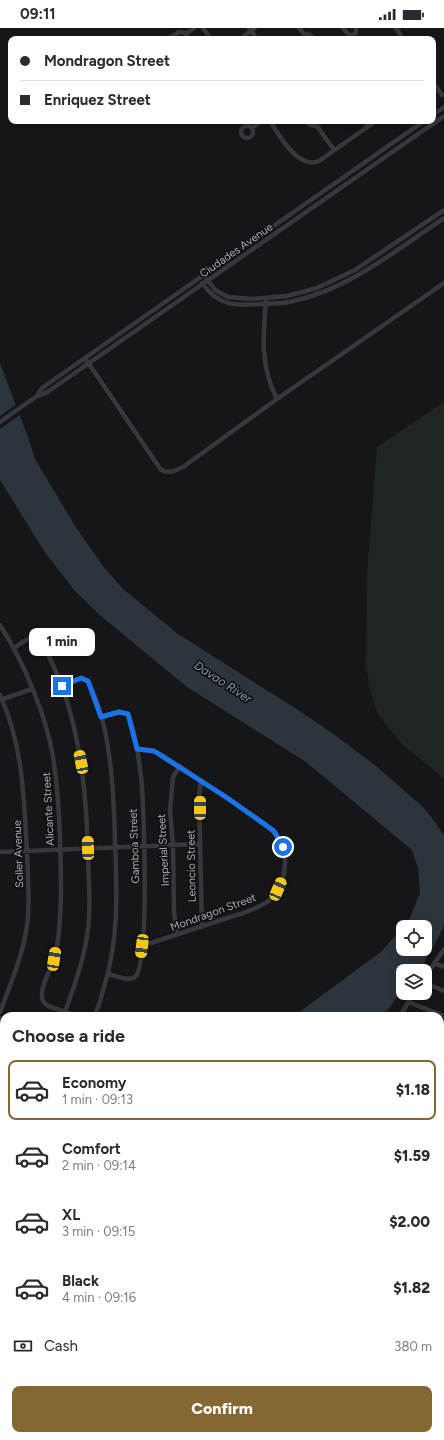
<!DOCTYPE html>
<html lang="en">
<head>
<meta charset="utf-8">
<style>
  :root { --surface:#fff; --page:#f7f7f7; --text:#2b2b33; --muted:#7c7c81; --line:#e1e1e2; --accent:#856733 }
  body { margin:0; font-family:Figtree,sans-serif; background:var(--page); color:var(--text); height:100vh; display:flex; flex-direction:column; font-size:15px; white-space:nowrap }
  * { box-sizing:border-box; margin:0 }
  p { font-size:13px; color:var(--muted) }
  .icon { flex:none; width:22px; height:22px; fill:none; stroke:currentColor; stroke-width:2; stroke-linecap:round; stroke-linejoin:round }
  .map { position:relative; flex:1; overflow:hidden }
  .drawer { position:absolute; left:0px; top:984px; width:444px; height:428px; display:flex; flex-direction:column; background:var(--surface); border-radius:12px 12px 0 0; box-shadow:0 2px 10px #0003 }
  .drawer>* { flex:none }
  .banner { position:absolute; left:8px; top:8px; width:428px; height:88px; border-radius:8px; box-shadow:0 2px 10px #0003; display:grid; align-content:center; height:88px; padding:0 12px; background:var(--surface) }
  .tools { position:absolute; left:396px; top:892px; display:grid; gap:8px }
  .tools a { display:grid; place-items:center; width:36px; height:36px; border-radius:8px; background:var(--surface); box-shadow:0 2px 10px #0003; font-size:20px }
  .end { position:absolute; width:18px; height:18px; margin:-9px; border:5px solid #1a73e8; background:#fff; box-shadow:0 0 0 2px #fff }
  .from { border-radius:50% }
  .bubble { position:absolute; height:28px; border-radius:8px; background:var(--surface); box-shadow:0 2px 10px #0003; font-size:13px; font-weight:800; line-height:28px; text-align:center }
  .car { position:absolute; width:12px; height:24px; margin:-12px -6px; border-radius:5px; box-shadow:0 0 3px 1px #0007; background:linear-gradient(#f5c518 24%,#345 0 40%,#f5c518 0 76%,#345 0 86%,#f5c518 0) }
  .banner b { display:flex; align-items:center; gap:14px; height:38px; font-size:15px }
  .banner b+b { border-top:1px solid var(--line) }
  .banner i { width:10px; height:10px; background:var(--text) }
  ul { padding:0; list-style:none }
  li { display:flex; align-items:center; gap:12px; height:60px; margin:0 8px 6px; padding:0 4px; border:2px solid transparent; border-radius:8px }
  li div { flex:1 }
  li b { display:block; font-size:15px }
  li em { font-style:normal; font-weight:800 }
  li.current { border-color:var(--accent) }
  li>.icon { width:36px; height:36px; stroke-width:1.5 }
  h2 { padding:0 12px; font-size:18px; line-height:48px }
  .pay { display:flex; align-items:center; gap:10px; height:44px; padding:0 12px; font-size:15px }
  .pay p { margin-inline-start:auto }
  .action { display:flex; gap:8px; margin-top:auto; padding:8px 12px }
  .action a { flex:1; height:46px; border-radius:8px; background:var(--accent); color:#fff; font-size:16px; font-weight:800; line-height:46px; text-align:center }
  .status { display:flex; justify-content:space-between; align-items:center; height:28px; padding:0 20px; background:var(--surface); direction:ltr }
  .status svg { height:11px; fill:currentColor }
  .map>svg:first-child { display:block }
  .green { fill:#1e261f }
  .water { fill:#2c353c; fill-rule:evenodd }
  .pier { fill:#161618 }
  .lines { fill:none; stroke-linecap:round; stroke-linejoin:round }
  .minor { stroke:#37383d; stroke-width:4.5 }
  .route { stroke:#1a73e8; stroke-width:5 }
  .labels { text-anchor:middle; stroke-width:3.5; stroke-linejoin:round; paint-order:stroke }
  .street-label { font-size:11px; fill:#a8adb8; stroke:#111113 }
  .water-label { font-size:12px; font-style:italic; fill:#7f9bb3; stroke:#111113 }
</style>
</head>
<body>
<div class="status"><b>09:11</b><svg viewBox="0 0 49 12"><path d="M0 12V9h3v3zM5 12V6h3v6zM10 12V3h3v9zM15 12V0h3v12zM26 1h20v11H26zM47 4h2v5h-2z"/></svg></div>
<div class="map">
<svg width="444" height="1412" viewBox="0 0 444 1412">
  <rect width="100%" height="100%" fill="#161618"/>
  <path class="green" d="M444,374V751L403,717L378,687L370,663L366,637L367,545L377,419Z"/>
  <path class="water" d="M0,335L28,409L35,431L77,501L103,538L123,561L178,606L298,682L332,705L376,738L424,780L435,794L444,808V897L437,912L419,943H403V961L383,988H294L382,923L409,892L420,865L418,840L412,822L306,734L187,659L101,588L75,563L44,523L0,452ZM403,899H425V921H403Z
    M4,1275V1320L0,1322V1279Z
    M189,1408H265L268,1412H193Z"/>
  <path class="pier" d="M17,376L21,386L0,401V388Z"/>
  <g class="lines">
    <path class="minor" d="M203,0L211,11
      M249,0L257,11
      M299,0L304,6
      M343,0L347,5L351,8L356,5V0
      M396,0L403,11
      M304,6H309L314,11
      M168,11L179,4L187,5
      M186,11L187,5L194,0
      M240,11L255,0
      M433,54L442,67
      M433,87L444,79
      M270,93C279,107 298,142 319,133L376,93
      M307,93L310,97L317,98
      M364,93L368,98
      M241 104a6 6 0 1 1 12 0a6 6 0 1 1-12 0Z
      M317,98L334,122
      M252,100L262,93
      M204,247L215,262L228,269L252,271L287,268L317,260L355,242L444,182
      M202,255C218,278 235,278 261,276C270,275 280,276 289,274C347,263 396,222 444,190
      M266,273C263,308 260,338 277,371
      M85,330L161,442C170,446 174,443 183,439L277,371L444,255
      M37,368L42,360L424,93
      M0,394L37,368L46,365L444,88
      M0,597C23,633 46,686 53,729C60,772 61,823 61,868C60,888 60,911 54,931C51,943 41,955 42,968C42,973 44,975 48,978L77,988
      M14,620C23,614 32,605 42,614C49,628 56,643 62,658C82,715 87,773 88,832C89,857 91,884 87,908C83,934 74,959 65,984
      M62,658L81,650L88,653C111,695 114,767 115,814C117,863 119,912 104,959C101,969 99,980 94,988
      M0,667C23,717 24,770 27,824C28,852 31,882 25,909C20,935 9,960 0,984
      M0,672L32,661
      M101,689L119,684L128,686C136,705 138,728 141,748C144,774 150,937 135,949C129,954 116,948 108,946
      M137,721L153,723L164,728L264,795C277,806 285,817 285,834C285,848 279,866 267,874C255,882 238,887 224,891C197,900 169,909 142,918
      M201,752L199,768L202,899
      M0,824L200,816
      M178,906L174,885L173,817L170,782L173,749L180,738
      M436,936L444,939
      M425,949L444,921
      M425,955L444,963
      M408,974L444,988
      M400,988L414,965
      M0,990L4,992
      M440,1009L444,1010
      M440,1034L444,1035
      M440,1057L444,1058
      M440,1080L444,1082
      M0,1084L4,1073
      M440,1105L444,1107
      M0,1164L4,1153
      M440,1168L444,1166
      M440,1199H444
      M0,1247L4,1243"/>
  </g>
  <g class="lines">
    <path class="route" d="M62,658L81,650L88,653L101,689L119,684L128,686L137,721L154,723L226,769L274,803L283,819"/>
  </g>
  <g class="labels">
    <g class="street-label">
      <text transform="translate(236 222) rotate(-35)" y="4">Ciudades Avenue</text>
      <text transform="translate(48 781) rotate(-93)" y="4">Alicante Street</text>
      <text transform="translate(134 818) rotate(-92)" y="4">Gamboa Street</text>
      <text transform="translate(163 822) rotate(-93)" y="4">Imperial Street</text>
      <text transform="translate(18 826) rotate(-92)" y="4">Soller Avenue</text>
      <text transform="translate(191 838) rotate(-91)" y="4">Leoncio Street</text>
      <text transform="translate(213 884) rotate(-20)" y="4">Mondragon Street</text>
    </g>
    <g class="water-label">
      <text transform="translate(223 654) rotate(33)" y="4">Davao River</text>
    </g>
  </g>
</svg>
<div class="tools">
<a><svg class="icon" aria-label="locate" viewBox="0 0 24 24"><circle cx="12" cy="12" r="6"/><path d="M12 2v4M12 18v4M2 12h4M18 12h4"/></svg></a>
<a><svg class="icon" aria-label="layers" viewBox="0 0 24 24"><path d="M12 4l9 5-9 5-9-5zM3 14l9 5 9-5"/></svg></a>
</div>
<i class="end from" style="left:283px;top:819px"></i>
<i class="end" style="left:62px;top:658px"></i>
<div class="bubble" style="left:29px;top:600px;width:66px">1 min</div>
<i class="car" style="left:81px;top:734px;rotate:349deg"></i>
<i class="car" style="left:200px;top:780px;rotate:0deg"></i>
<i class="car" style="left:88px;top:820px;rotate:358deg"></i>
<i class="car" style="left:278px;top:861px;rotate:23deg"></i>
<i class="car" style="left:142px;top:918px;rotate:187deg"></i>
<i class="car" style="left:54px;top:931px;rotate:9deg"></i>
<div class="banner">
<b><i class="from"></i>Mondragon Street</b>
<b><i></i>Enriquez Street</b>
</div>
<section class="drawer">
<h2>Choose a ride</h2>
<ul>
<li class="current"><svg class="icon" aria-label="car" viewBox="0 0 24 24"><path d="M5 17H2v-5l4-1 3-4h7l3 4 3 1v5h-3M9 17h6M6 11h13"/><circle cx="7" cy="17" r="2"/><circle cx="17" cy="17" r="2"/></svg><div><b>Economy</b><p>1 min · 09:13</p></div><em>$1.18</em></li>
<li><svg class="icon" aria-label="car" viewBox="0 0 24 24"><path d="M5 17H2v-5l4-1 3-4h7l3 4 3 1v5h-3M9 17h6M6 11h13"/><circle cx="7" cy="17" r="2"/><circle cx="17" cy="17" r="2"/></svg><div><b>Comfort</b><p>2 min · 09:14</p></div><em>$1.59</em></li>
<li><svg class="icon" aria-label="car" viewBox="0 0 24 24"><path d="M5 17H2v-5l4-1 3-4h7l3 4 3 1v5h-3M9 17h6M6 11h13"/><circle cx="7" cy="17" r="2"/><circle cx="17" cy="17" r="2"/></svg><div><b>XL</b><p>3 min · 09:15</p></div><em>$2.00</em></li>
<li><svg class="icon" aria-label="car" viewBox="0 0 24 24"><path d="M5 17H2v-5l4-1 3-4h7l3 4 3 1v5h-3M9 17h6M6 11h13"/><circle cx="7" cy="17" r="2"/><circle cx="17" cy="17" r="2"/></svg><div><b>Black</b><p>4 min · 09:16</p></div><em>$1.82</em></li>
</ul>
<div class="pay"><svg class="icon" aria-label="cash" viewBox="0 0 24 24"><path d="M3 7h18v10H3z"/><circle cx="12" cy="12" r="2"/></svg>Cash<p>380 m</p></div>
<div class="action"><a>Confirm</a></div>
</section>
</div>
</body>
</html>
